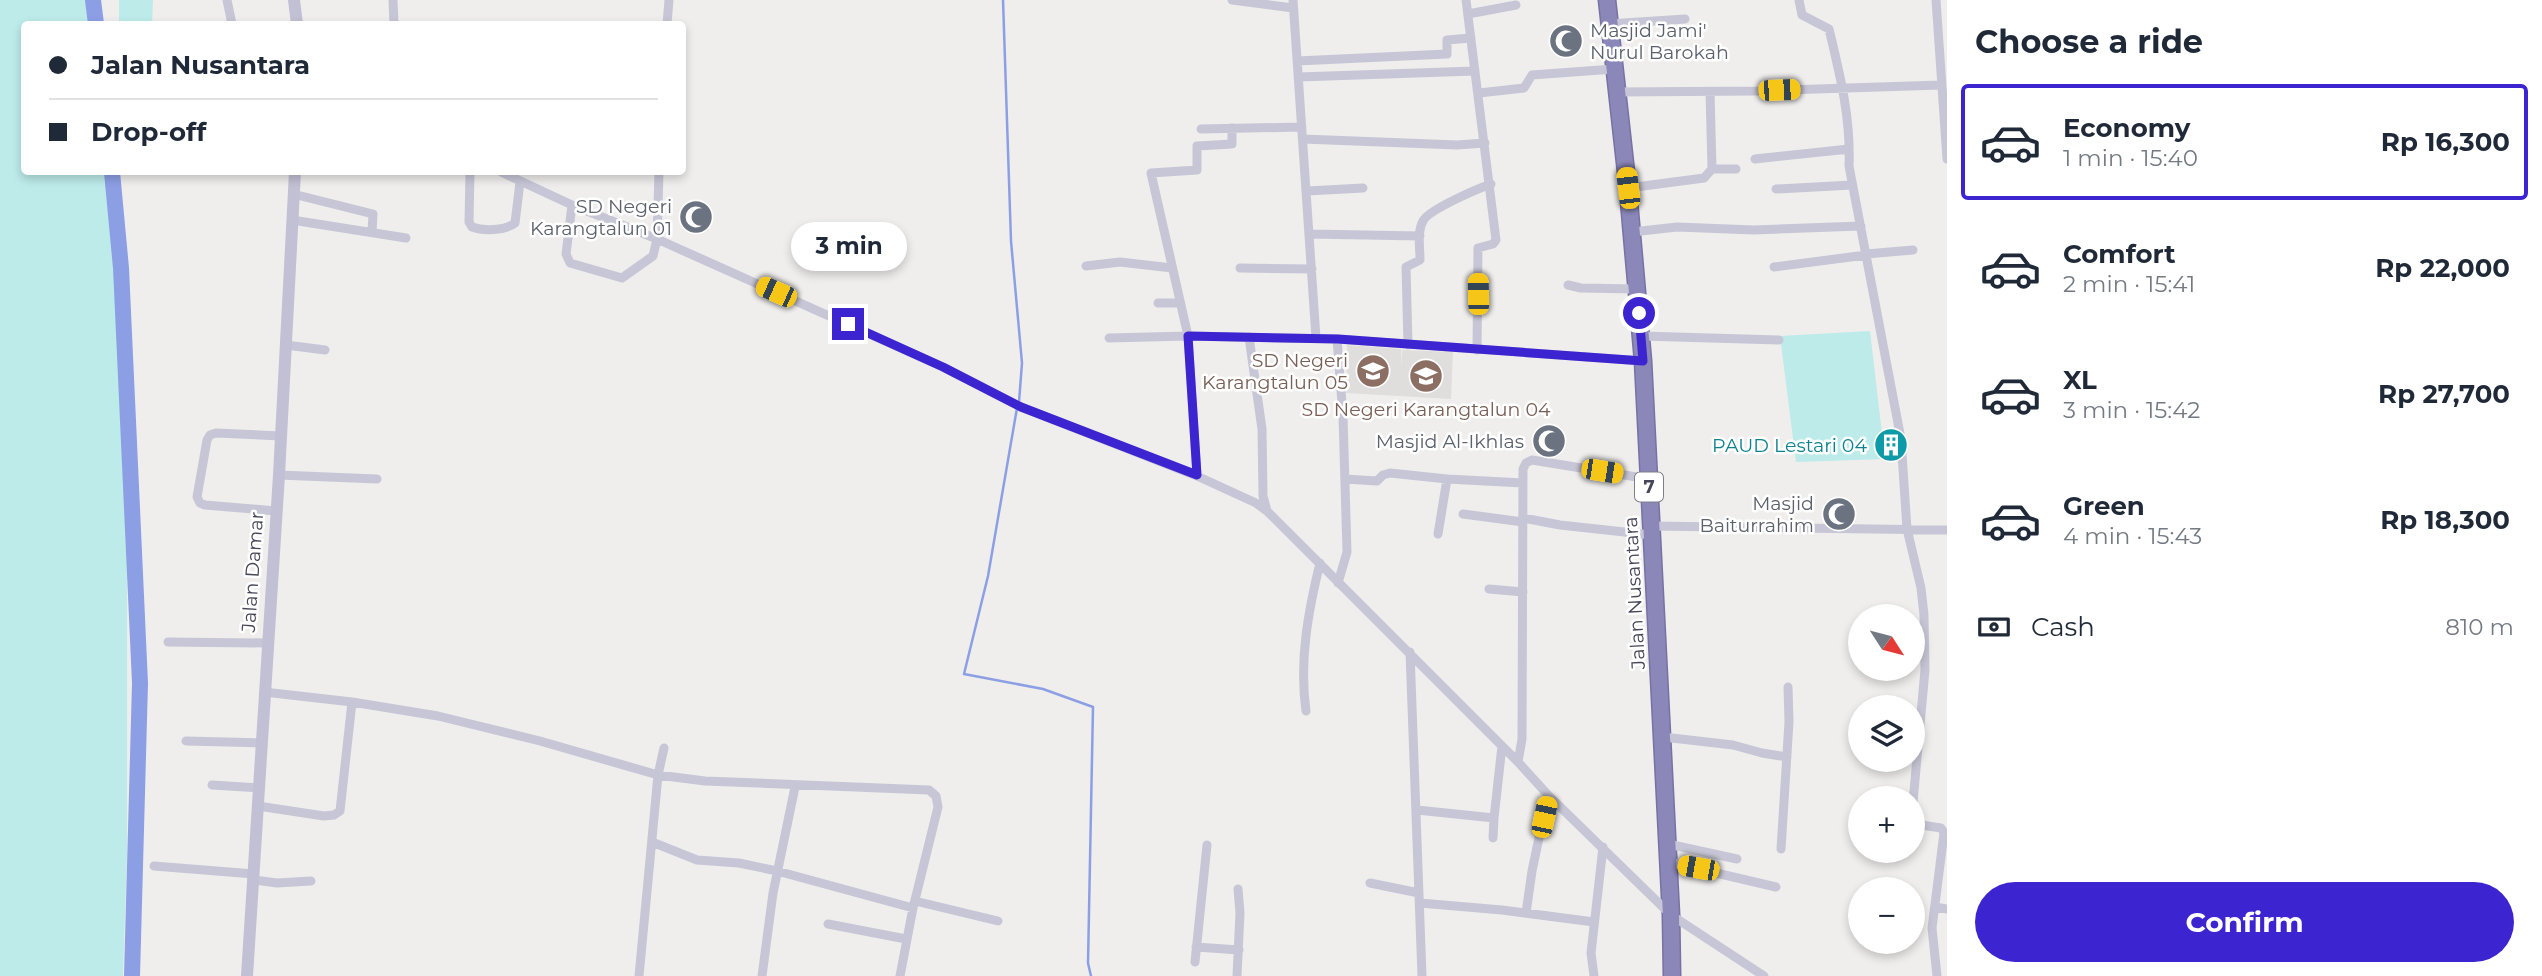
<!DOCTYPE html>
<html lang="en">
<head>
<meta charset="utf-8">
<style>
  :root { --surface:#fff; --page:#f6f6f7; --text:#1f2937; --muted:#747a83; --line:#e0e1e3; --accent:#3c24d1 }
  body { margin:0; font-family:Montserrat,sans-serif; background:var(--page); color:var(--text); height:100vh; display:flex; flex-direction:column; font-size:26px; white-space:nowrap }
  * { box-sizing:border-box; margin:0 }
  p { font-size:23px; color:var(--muted) }
  .icon { flex:none; width:38px; height:38px; fill:none; stroke:currentColor; stroke-width:2; stroke-linecap:round; stroke-linejoin:round }
  .map { position:relative; flex:1; overflow:hidden }
  .side { display:flex; flex-direction:column; background:var(--surface); width:595px }
  .side>* { flex:none }
  .top-card { position:absolute; left:21px; top:21px; width:665px; height:154px; border-radius:7px; box-shadow:0 4px 10px #0003; display:grid; align-content:center; height:154px; padding:0 28px; background:var(--surface) }
  .needle { width:46px; rotate:126deg }
  .buttons { position:absolute; left:1848px; top:604px; display:grid; gap:14px }
  .buttons a { display:grid; place-items:center; width:77px; height:77px; border-radius:50%; background:var(--surface); box-shadow:0 4px 10px #0003; font-size:35px }
  .end { position:absolute; width:32px; height:32px; margin:-16px; border:9px solid #3c24d1; background:#fff; box-shadow:0 0 0 4px #fff }
  .from { border-radius:50% }
  .bubble { position:absolute; height:49px; border-radius:24px; background:var(--surface); box-shadow:0 4px 10px #0003; font-size:23px; font-weight:700; line-height:49px; text-align:center }
  .car { position:absolute; width:21px; height:42px; margin:-21px -10px; border-radius:9px; box-shadow:0 0 5px 2px #0007; background:linear-gradient(#f5c518 24%,#345 0 40%,#f5c518 0 76%,#345 0 86%,#f5c518 0) }
  .top-card b { display:flex; align-items:center; gap:24px; height:66px; font-size:26px }
  .top-card b+b { border-top:2px solid var(--line) }
  .top-card i { width:18px; height:18px; background:var(--text) }
  ul { padding:0; list-style:none }
  li { display:flex; align-items:center; gap:21px; height:116px; margin:0 14px 10px; padding:0 14px; border:4px solid transparent; border-radius:7px }
  li div { flex:1 }
  li b { display:block; font-size:26px }
  li em { font-style:normal; font-weight:700 }
  li.current { border-color:var(--accent) }
  li>.icon { width:63px; height:63px; stroke-width:1.5 }
  h2 { padding:0 28px; font-size:32px; line-height:84px }
  .pay { display:flex; align-items:center; gap:18px; height:77px; padding:0 28px; font-size:26px }
  .pay p { margin-inline-start:auto }
  .primary-button { display:flex; gap:14px; margin-top:auto; padding:14px 28px }
  .primary-button a { flex:1; height:80px; border-radius:42px; background:var(--accent); color:#fff; font-size:28px; font-weight:700; line-height:80px; text-align:center }
  main { display:flex; flex:1; min-height:0 }
  .map>svg:first-child { display:block }
  .education { fill:#e0dedd }
  .green { fill:#bcebe9 }
  .lines { fill:none; stroke-linecap:round; stroke-linejoin:round }
  .stream { stroke:#8c9fe5; stroke-width:2.5 }
  .river { stroke:#8c9fe5; stroke-width:16 }
  .highway-casing { stroke:#7772a4; stroke-width:19 }
  .street { stroke:#c7c6d6; stroke-width:9 }
  .secondary { stroke:#c2c0d4; stroke-width:12 }
  .highway { stroke:#8b87b8; stroke-width:16 }
  .route { stroke:#3c24d1; stroke-width:9 }
  .labels { text-anchor:middle; stroke-width:5; stroke-linejoin:round; paint-order:stroke }
  .shield { fill:#fff; stroke:#7e7e8a; stroke-width:2 }
  .shield-label { font-size:18px; font-weight:bold; fill:#474658 }
  .worship-label { font-size:19px; fill:#5b616d; stroke:#fff; text-anchor:end }
  .education-label { font-size:19px; fill:#785e54; stroke:#fff; text-anchor:end }
  .culture-label { font-size:19px; fill:#0d838f; stroke:#fff; text-anchor:end }
  .street-label { font-size:19px; fill:#474658; stroke:#fff }
</style>
</head>
<body>
<main>
<div class="map">
<svg width="1947" height="976" viewBox="0 0 1947 976">
  <rect width="100%" height="100%" fill="#efeeec"/>
  <path class="education" d="M1347,345L1401,349V368L1402,350L1453,352L1451,399L1346,393Z"/>
  <path class="green" d="M0,0H89L91,24H24V172H105L127,390V856L123,976H0Z
    M119,0H153L152,24H119Z
    M1870,331L1885,459L1796,462L1780,336Z"/>
  <g class="lines">
    <path class="stream" d="M1003,0L1011,241L1022,363L1019,402
      M1017,408L988,576L964,674L1043,689L1093,707L1088,963L1091,976"/>
    <path class="river" d="M93,0L96,24
      M112,172L121,268L140,683L132,976"/>
    <g class="highway-casing">
      <path id="highway" d="M1607,0L1628,190L1643,361L1671,915L1672,976"/>
    </g>
    <path class="street" d="M227,0L232,24
      M393,0L394,24
      M1232,0L1293,8
      M1293,0L1316,338
      M1466,0L1496,240L1493,244L1478,248L1477,350
      M1799,0L1802,15L1829,29C1840,75 1851,118 1849,166L1901,439L1907,529L1921,588L1924,615L1925,670L1913,802
      M1936,0L1947,159
      M1468,14L1516,5
      M667,24L669,0
      M1609,24L1685,19
      M1297,61L1447,54V40L1471,38
      M1299,77L1475,71
      M1616,92L1758,91L1941,85
      M1710,92L1712,169
      M1479,93L1524,88L1532,75L1614,69
      M1201,129L1302,127
      M1303,139L1457,145L1485,143
      M1755,159L1849,149
      M470,172L469,222L472,227C483,231 505,231 515,223L520,182
      M501,172L572,205L657,239L659,172
      M1628,188L1704,178L1712,169H1736
      M1776,189L1852,185
      M1307,191L1363,188
      M293,194L373,214L372,232
      M572,205L566,254L570,263L622,278L653,256L657,239L943,367L1021,407L1197,476L1256,503L1267,511L1518,762L1548,795L1671,915L1764,976
      M292,220L406,238
      M1632,232L1677,227L1754,230L1861,226
      M1309,234L1420,236
      M1866,254L1913,250
      M1086,266L1120,262L1172,268
      M1774,267L1866,255
      M1240,268L1312,269
      M1568,285L1581,288L1637,289
      M1158,303H1180
      M1641,336L1779,340
      M1249,337L1262,429L1263,496L1267,511
      M1109,338L1188,336L1151,173L1197,170V146L1232,144V128
      M1337,339L1343,416L1347,552L1338,583
      M286,345L325,350
      M1408,345L1406,267L1420,260C1420,248 1417,232 1423,221C1428,210 1477,189 1491,184
      M279,475L377,479
      M1197,476L1188,336L1337,339L1643,361
      M1345,479L1377,481L1383,475L1390,473L1447,479L1438,534
      M1447,479L1523,483
      M276,511L205,505L200,503L197,497L207,440L210,435L216,433L281,436
      M1463,514L1523,522
      M1523,518L1560,525L1652,535
      M1651,526L1947,530
      M1489,589L1523,592
      M168,642L267,643
      M1410,652L1422,976
      M264,692L352,702L438,716L540,741L658,775L705,781L929,790L936,796L938,807L913,908L900,976
      M1306,711C1299,661 1308,612 1320,563
      M1663,737L1733,745L1762,753L1787,757
      M186,741L262,743
      M1518,762L1522,739L1523,469L1526,463L1532,460L1649,479
      M212,785L259,788
      M258,806L324,816L334,815L340,811L352,702
      M1417,810L1494,818L1493,838
      M1494,818L1502,746
      M1913,821L1915,824L1941,828L1944,833L1932,928L1937,976
      M652,842L697,860L739,863L777,871L913,908
      M1668,844L1737,859
      M1781,849L1789,722L1788,687
      M1669,862L1776,887
      M154,866L254,874
      M254,880L277,883L311,881
      M1370,883L1419,893
      M915,901L998,921
      M1420,903L1502,910L1594,922
      M1935,907L1947,909
      M1526,913L1532,871L1548,795
      M828,924L906,939
      M1196,947L1239,950
      M1195,962L1207,845
      M639,976L658,775L664,748
      M762,976L773,893L795,787
      M1237,976L1240,913L1238,889
      M1594,976L1591,953L1603,847"/>
    <path class="secondary" d="M294,0L297,24
      M247,976L279,475L295,172"/>
    <use href="#highway" class="highway"/>
  </g>
  <g class="lines">
    <path class="route" d="M848,324L943,367L1021,407L1197,475L1188,336L1338,339L1643,361L1639,313"/>
  </g>
  <defs>
    <g id="mosque-disc" transform="scale(1.75)"><circle r="9.5" fill="#6b7280" stroke="#fff"/><path d="M3.5-4.9A6 6 0 1 0 3.5 4.9A5 5 0 1 1 3.5-4.9Z" fill="#fff"/></g>
    <g id="school-disc" transform="scale(1.75)"><circle r="9.5" fill="#8d6e63" stroke="#fff"/><path d="M0-5L7-2L0 1L-7-2ZM-4 1L0 2.5L4 1V4Q0 6-4 4Z" fill="#fff"/></g>
    <g id="building-disc" transform="scale(1.75)"><circle r="9.5" fill="#0f9aa8" stroke="#fff"/><path d="M-4-6H4V6H1V3H-1V6H-4ZM-2.5-4.3h1.7v1.8h-1.7ZM.8-4.3h1.7v1.8H.8ZM-2.5-1h1.7V.8h-1.7ZM.8-1h1.7V.8H.8Z" fill="#fff"/></g>
  </defs>
  <g fill-rule="evenodd">
    <use href="#mosque-disc" x="1566" y="41"/>
    <use href="#mosque-disc" x="696" y="217"/>
    <use href="#school-disc" x="1373" y="371"/>
    <use href="#school-disc" x="1426" y="376"/>
    <use href="#mosque-disc" x="1549" y="441"/>
    <use href="#building-disc" x="1891" y="445"/>
    <use href="#mosque-disc" x="1839" y="514"/>
  </g>
  <g class="labels">
    <rect class="shield" x="1635" y="472.5" width="28" height="29" rx="5"/>
    <g class="shield-label">
      <text x="1649" y="493">7</text>
    </g>
    <g class="worship-label">
      <text x="1590" y="37" text-anchor="start">Masjid Jami'<tspan x="1590" dy="22">Nurul Barokah</tspan></text>
      <text x="672" y="213">SD Negeri<tspan x="672" dy="22">Karangtalun 01</tspan></text>
      <text x="1524" y="448">Masjid Al-Ikhlas</text>
      <text x="1814" y="510">Masjid<tspan x="1814" dy="22">Baiturrahim</tspan></text>
    </g>
    <g class="education-label">
      <text x="1348" y="367">SD Negeri<tspan x="1348" dy="22">Karangtalun 05</tspan></text>
      <text x="1426" y="416" text-anchor="middle">SD Negeri Karangtalun 04</text>
    </g>
    <g class="culture-label">
      <text x="1867" y="452">PAUD Lestari 04</text>
    </g>
    <g class="street-label">
      <text transform="translate(252 572) rotate(-86)" y="7">Jalan Damar</text>
      <text transform="translate(1634 593) rotate(-93)" y="7">Jalan Nusantara</text>
    </g>
  </g>
</svg>
<div class="buttons">
<a><svg class="needle" viewBox="-14 -14 28 28"><path d="M0-13l5 13h-10z" fill="#e53935"/><path d="M0 13l5-13h-10z" fill="#747a83"/></svg></a>
<a><svg class="icon" aria-label="layers" viewBox="0 0 24 24"><path d="M12 4l9 5-9 5-9-5zM3 14l9 5 9-5"/></svg></a>
<a>+</a>
<a>−</a>
</div>
<i class="end from" style="left:1639px;top:313px"></i>
<i class="end" style="left:848px;top:324px"></i>
<div class="bubble" style="left:791px;top:222px;width:116px">3 min</div>
<i class="car" style="left:1779px;top:90px;rotate:88deg"></i>
<i class="car" style="left:1628px;top:188px;rotate:353deg"></i>
<i class="car" style="left:776px;top:292px;rotate:294deg"></i>
<i class="car" style="left:1478px;top:294px;rotate:359deg"></i>
<i class="car" style="left:1602px;top:471px;rotate:99deg"></i>
<i class="car" style="left:1544px;top:817px;rotate:12deg"></i>
<i class="car" style="left:1698px;top:868px;rotate:280deg"></i>
<div class="top-card">
<b><i class="from"></i>Jalan Nusantara</b>
<b><i></i>Drop-off</b>
</div>
</div>
<section class="side">
<h2>Choose a ride</h2>
<ul>
<li class="current"><svg class="icon" aria-label="car" viewBox="0 0 24 24"><path d="M5 17H2v-5l4-1 3-4h7l3 4 3 1v5h-3M9 17h6M6 11h13"/><circle cx="7" cy="17" r="2"/><circle cx="17" cy="17" r="2"/></svg><div><b>Economy</b><p>1 min · 15:40</p></div><em>Rp 16,300</em></li>
<li><svg class="icon" aria-label="car" viewBox="0 0 24 24"><path d="M5 17H2v-5l4-1 3-4h7l3 4 3 1v5h-3M9 17h6M6 11h13"/><circle cx="7" cy="17" r="2"/><circle cx="17" cy="17" r="2"/></svg><div><b>Comfort</b><p>2 min · 15:41</p></div><em>Rp 22,000</em></li>
<li><svg class="icon" aria-label="car" viewBox="0 0 24 24"><path d="M5 17H2v-5l4-1 3-4h7l3 4 3 1v5h-3M9 17h6M6 11h13"/><circle cx="7" cy="17" r="2"/><circle cx="17" cy="17" r="2"/></svg><div><b>XL</b><p>3 min · 15:42</p></div><em>Rp 27,700</em></li>
<li><svg class="icon" aria-label="car" viewBox="0 0 24 24"><path d="M5 17H2v-5l4-1 3-4h7l3 4 3 1v5h-3M9 17h6M6 11h13"/><circle cx="7" cy="17" r="2"/><circle cx="17" cy="17" r="2"/></svg><div><b>Green</b><p>4 min · 15:43</p></div><em>Rp 18,300</em></li>
</ul>
<div class="pay"><svg class="icon" aria-label="cash" viewBox="0 0 24 24"><path d="M3 7h18v10H3z"/><circle cx="12" cy="12" r="2"/></svg>Cash<p>810 m</p></div>
<div class="primary-button"><a>Confirm</a></div>
</section>
</main>
</body>
</html>
